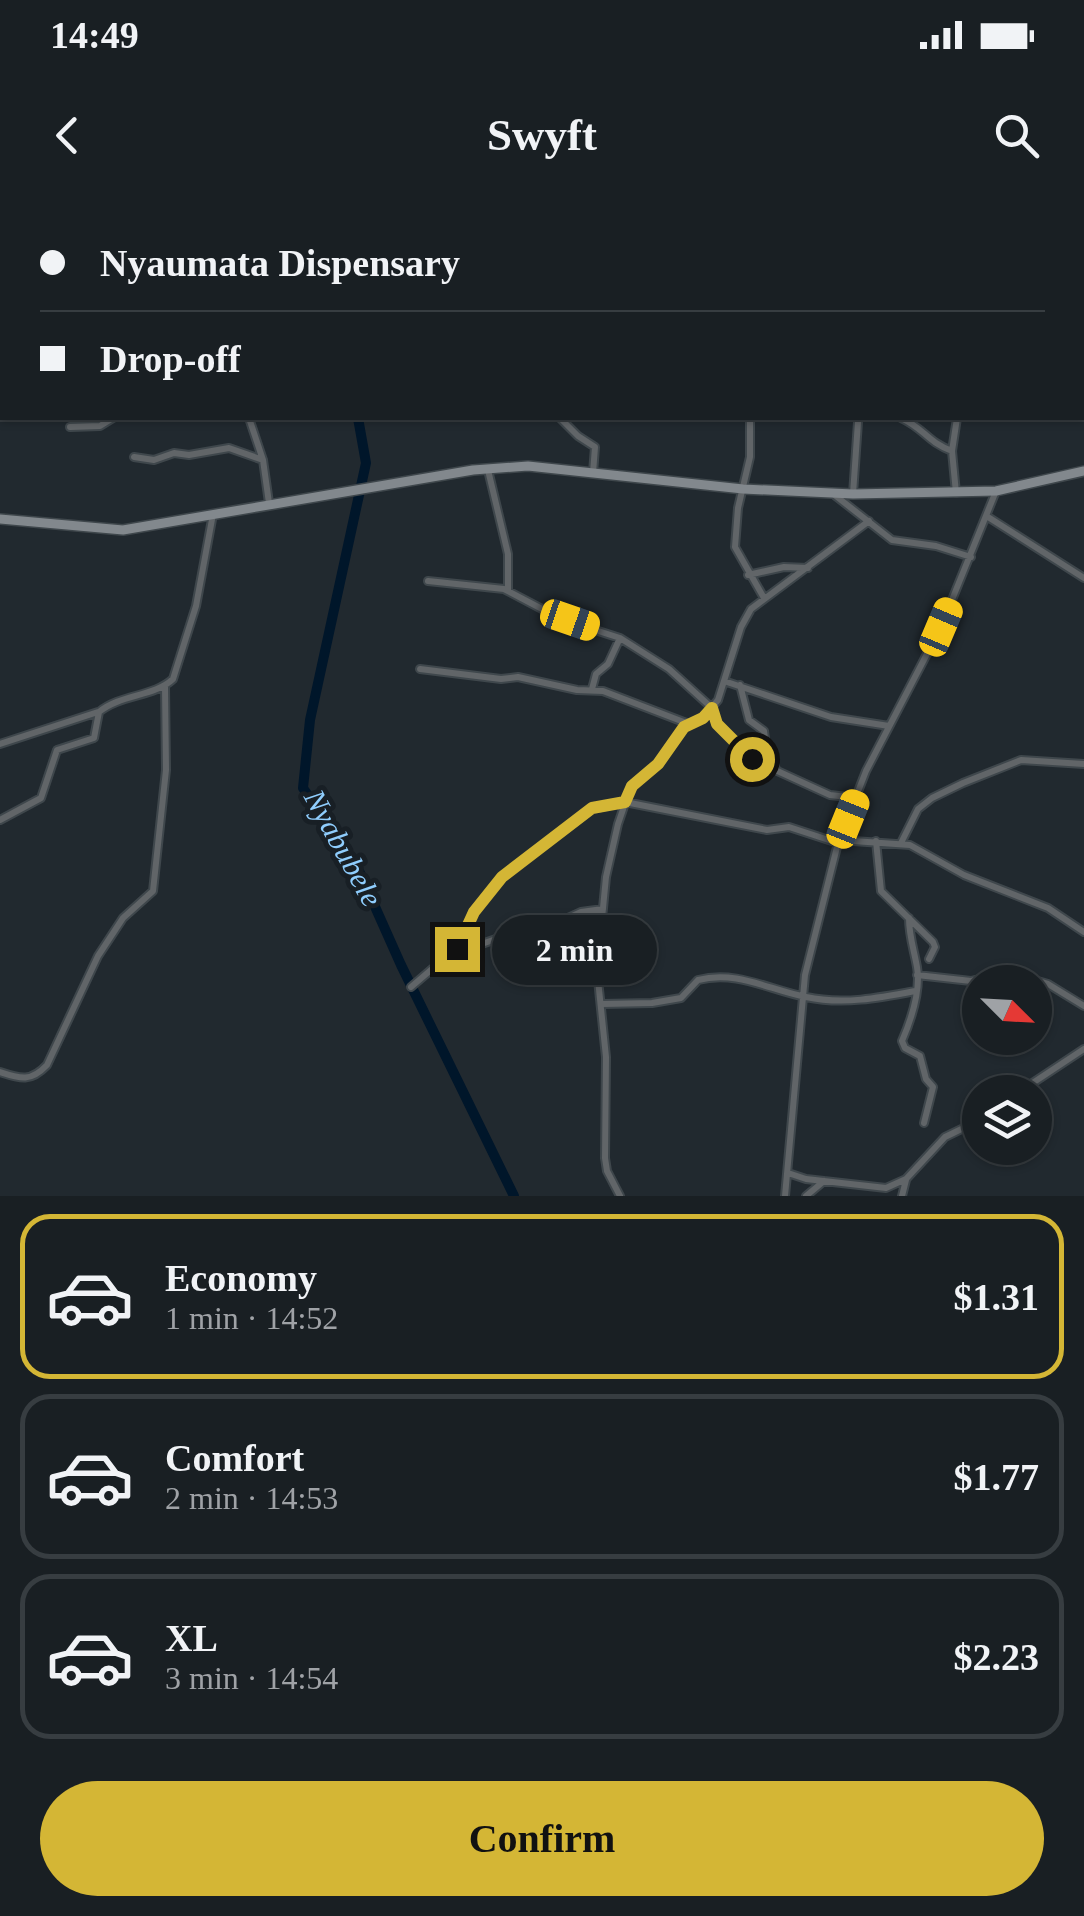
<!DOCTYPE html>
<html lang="en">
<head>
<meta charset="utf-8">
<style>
  :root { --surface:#191f23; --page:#22272b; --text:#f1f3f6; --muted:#9fa2a6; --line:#373d41; --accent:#d4b635 }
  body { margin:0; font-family:Georgia,serif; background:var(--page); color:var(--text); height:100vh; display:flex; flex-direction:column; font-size:38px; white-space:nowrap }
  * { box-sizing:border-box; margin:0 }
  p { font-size:32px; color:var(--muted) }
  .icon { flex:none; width:55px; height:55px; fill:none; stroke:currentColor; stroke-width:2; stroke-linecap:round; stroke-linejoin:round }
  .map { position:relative; height:996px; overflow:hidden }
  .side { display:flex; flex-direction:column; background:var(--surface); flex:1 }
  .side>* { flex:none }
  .guide { position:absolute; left:0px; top:0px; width:1085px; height:220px; box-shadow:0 2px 8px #0004,0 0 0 2px var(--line); display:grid; align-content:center; height:220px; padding:0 40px; background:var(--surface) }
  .needle { width:65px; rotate:114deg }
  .controls { position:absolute; left:962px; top:765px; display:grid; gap:20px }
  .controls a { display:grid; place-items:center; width:90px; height:90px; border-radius:50%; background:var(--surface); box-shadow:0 2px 8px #0004,0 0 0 2px var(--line); font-size:50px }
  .end { position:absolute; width:45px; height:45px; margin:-22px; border:12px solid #d4b635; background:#111; box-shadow:0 0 0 5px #111 }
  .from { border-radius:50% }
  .bubble { position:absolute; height:70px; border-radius:35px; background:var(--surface); box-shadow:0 2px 8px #0004,0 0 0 2px var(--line); font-size:32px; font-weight:700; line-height:70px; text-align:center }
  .car { position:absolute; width:30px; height:60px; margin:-30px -15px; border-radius:12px; box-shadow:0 0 8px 2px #0007; background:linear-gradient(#f5c518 24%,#345 0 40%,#f5c518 0 76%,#345 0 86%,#f5c518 0) }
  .guide b { display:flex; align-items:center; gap:35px; height:95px; font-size:38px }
  .guide b+b { border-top:2px solid var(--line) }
  .guide i { width:25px; height:25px; background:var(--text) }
  ul { padding:18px 0 0; list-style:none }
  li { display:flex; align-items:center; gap:30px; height:165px; margin:0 20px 15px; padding:0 20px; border:5px solid var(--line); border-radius:30px }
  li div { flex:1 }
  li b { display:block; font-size:38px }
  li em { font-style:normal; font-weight:700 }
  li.active { border-color:var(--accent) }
  li>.icon { width:90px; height:90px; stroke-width:1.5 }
  .action { display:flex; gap:20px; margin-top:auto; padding:20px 40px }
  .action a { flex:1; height:115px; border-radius:60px; background:var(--accent); color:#111; font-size:40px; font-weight:700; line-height:115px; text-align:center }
  .status { display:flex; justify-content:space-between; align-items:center; height:70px; padding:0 50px; background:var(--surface); direction:ltr }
  .status svg { height:28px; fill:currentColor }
  header { display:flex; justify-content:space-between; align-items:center; height:130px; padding:0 40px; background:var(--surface); font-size:45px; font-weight:700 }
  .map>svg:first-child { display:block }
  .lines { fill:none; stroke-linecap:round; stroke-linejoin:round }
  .river { stroke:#00162a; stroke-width:10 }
  .street-casing { stroke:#3f474c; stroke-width:10 }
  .secondary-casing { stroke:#3f474c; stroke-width:12 }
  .street { stroke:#616568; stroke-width:6 }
  .secondary { stroke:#82888d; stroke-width:9 }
  .route { stroke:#d4b635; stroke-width:12 }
  .labels { text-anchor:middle; stroke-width:10; stroke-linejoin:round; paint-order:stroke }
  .water-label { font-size:30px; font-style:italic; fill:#8fcdfd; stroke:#181f25 }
</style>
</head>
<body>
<div class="status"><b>14:49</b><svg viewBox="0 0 49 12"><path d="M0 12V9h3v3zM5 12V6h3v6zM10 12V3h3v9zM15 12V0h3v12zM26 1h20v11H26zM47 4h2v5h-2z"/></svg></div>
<header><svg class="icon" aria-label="back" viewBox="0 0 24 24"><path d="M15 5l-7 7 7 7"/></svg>Swyft<svg class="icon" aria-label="search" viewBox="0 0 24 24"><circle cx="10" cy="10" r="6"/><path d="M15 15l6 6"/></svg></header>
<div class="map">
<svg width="1084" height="996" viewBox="0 0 1084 996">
  <rect width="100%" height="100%" fill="#21292f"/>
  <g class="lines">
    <path class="river" d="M342,2L345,0
      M358,218L366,263L310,520L303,588L360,673L401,765L514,996"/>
    <g class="street-casing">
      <path id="street" d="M66,0L68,2
        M137,0V2
        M405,0L407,2
        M286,2L287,0
        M701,2L702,0
        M767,2V0
        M1024,2L1025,0
        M1082,149L1084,150
        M0,211L2,207
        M249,218L263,260L269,303
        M560,218L578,236L595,247L593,273
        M750,218V257L738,308L735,347L764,398
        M901,218C925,229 926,241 952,251
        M70,227L100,226L113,218
        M134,257L154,260L174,253L189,255L229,248L263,260
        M488,270L508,354V391
        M832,293L892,340L936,346L971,357
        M956,293L952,251L957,218
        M853,294L858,222
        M988,317L1084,378
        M748,375L784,367L808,368
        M428,381L504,389L561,419L620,438L669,469L712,508L717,523L751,559L830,595L856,598
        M420,469L501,479L518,477L577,490L603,491L689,524
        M724,481L831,517L889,526
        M740,485L749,520L764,531L766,546L776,569
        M592,489L596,474L608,464L620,438
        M0,544L98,512
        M0,620L41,598L57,550L94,538L99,512C121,494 154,497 173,479L196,406L213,314
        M839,640L910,645L964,675L1048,708L1084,732
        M876,641L881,691L933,742L935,747L929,759
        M901,643L918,609L932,598L963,583L1021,560L1084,564
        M909,718C909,736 914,750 917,767C921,790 911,820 902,841L905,848L920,856L926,879L933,887L924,923
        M542,728L555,746L596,769
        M460,745L473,747L516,732L548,727L581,712L603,709
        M917,775L971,781L1004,773L1017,775L1048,784L1084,806
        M411,787L460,745L473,712L502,677L592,609L625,602L767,630L789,627L838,643
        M602,804L652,803L681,798L698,780C737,770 769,790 806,797C843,805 879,798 915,791
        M0,872C21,879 31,882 47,865L98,756L123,718L153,691L166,570L165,486
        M1019,892L1084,849
        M788,973L806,979L886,988L906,979L945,937L980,920
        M620,996L607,971L605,958L606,857L597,770L606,677L618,624L631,586L659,564L684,527L703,518L718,500L741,427L751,409L869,321
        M785,996L805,775L838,643L866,571L941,427L996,291
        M806,996L824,981
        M902,996L906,980"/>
    </g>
    <g class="secondary-casing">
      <path id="secondary" d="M0,319L123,330L473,270L528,266L743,289L853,294L996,291L1084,271"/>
    </g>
    <use href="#street" class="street"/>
    <use href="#secondary" class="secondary"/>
  </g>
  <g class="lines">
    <path class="route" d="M457,749L474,712L502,677L592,608L625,602L632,586L658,564L684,527L703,518L712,508L717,524L752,559"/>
  </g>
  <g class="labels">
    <g class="water-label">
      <text transform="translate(343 648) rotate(61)" y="10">Nyabubele</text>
    </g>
  </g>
</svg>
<div class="controls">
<a><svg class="needle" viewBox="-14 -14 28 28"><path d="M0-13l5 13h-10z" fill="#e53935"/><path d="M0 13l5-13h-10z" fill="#9fa2a6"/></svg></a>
<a><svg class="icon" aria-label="layers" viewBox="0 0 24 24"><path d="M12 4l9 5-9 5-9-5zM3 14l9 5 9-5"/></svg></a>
</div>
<i class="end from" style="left:752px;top:559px"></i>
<i class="end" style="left:457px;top:749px"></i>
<div class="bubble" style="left:492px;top:715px;width:165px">2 min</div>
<i class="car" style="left:570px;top:420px;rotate:109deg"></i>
<i class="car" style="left:941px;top:427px;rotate:23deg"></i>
<i class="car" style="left:848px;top:619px;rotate:22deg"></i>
<div class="guide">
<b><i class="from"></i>Nyaumata Dispensary</b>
<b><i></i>Drop-off</b>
</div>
</div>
<section class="side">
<ul>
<li class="active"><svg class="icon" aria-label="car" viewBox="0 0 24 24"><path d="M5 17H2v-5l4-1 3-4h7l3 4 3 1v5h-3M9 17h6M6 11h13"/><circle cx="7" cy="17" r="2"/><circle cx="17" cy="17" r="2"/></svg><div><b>Economy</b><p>1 min · 14:52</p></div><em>$1.31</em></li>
<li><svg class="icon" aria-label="car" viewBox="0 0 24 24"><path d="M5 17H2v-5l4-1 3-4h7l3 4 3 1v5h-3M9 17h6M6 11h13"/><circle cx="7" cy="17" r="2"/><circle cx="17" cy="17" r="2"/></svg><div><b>Comfort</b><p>2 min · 14:53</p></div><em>$1.77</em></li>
<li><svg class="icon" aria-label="car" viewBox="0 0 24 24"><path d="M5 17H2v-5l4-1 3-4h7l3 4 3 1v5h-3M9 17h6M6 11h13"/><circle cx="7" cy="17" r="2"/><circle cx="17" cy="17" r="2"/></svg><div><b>XL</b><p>3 min · 14:54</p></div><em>$2.23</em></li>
</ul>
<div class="action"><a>Confirm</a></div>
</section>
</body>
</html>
